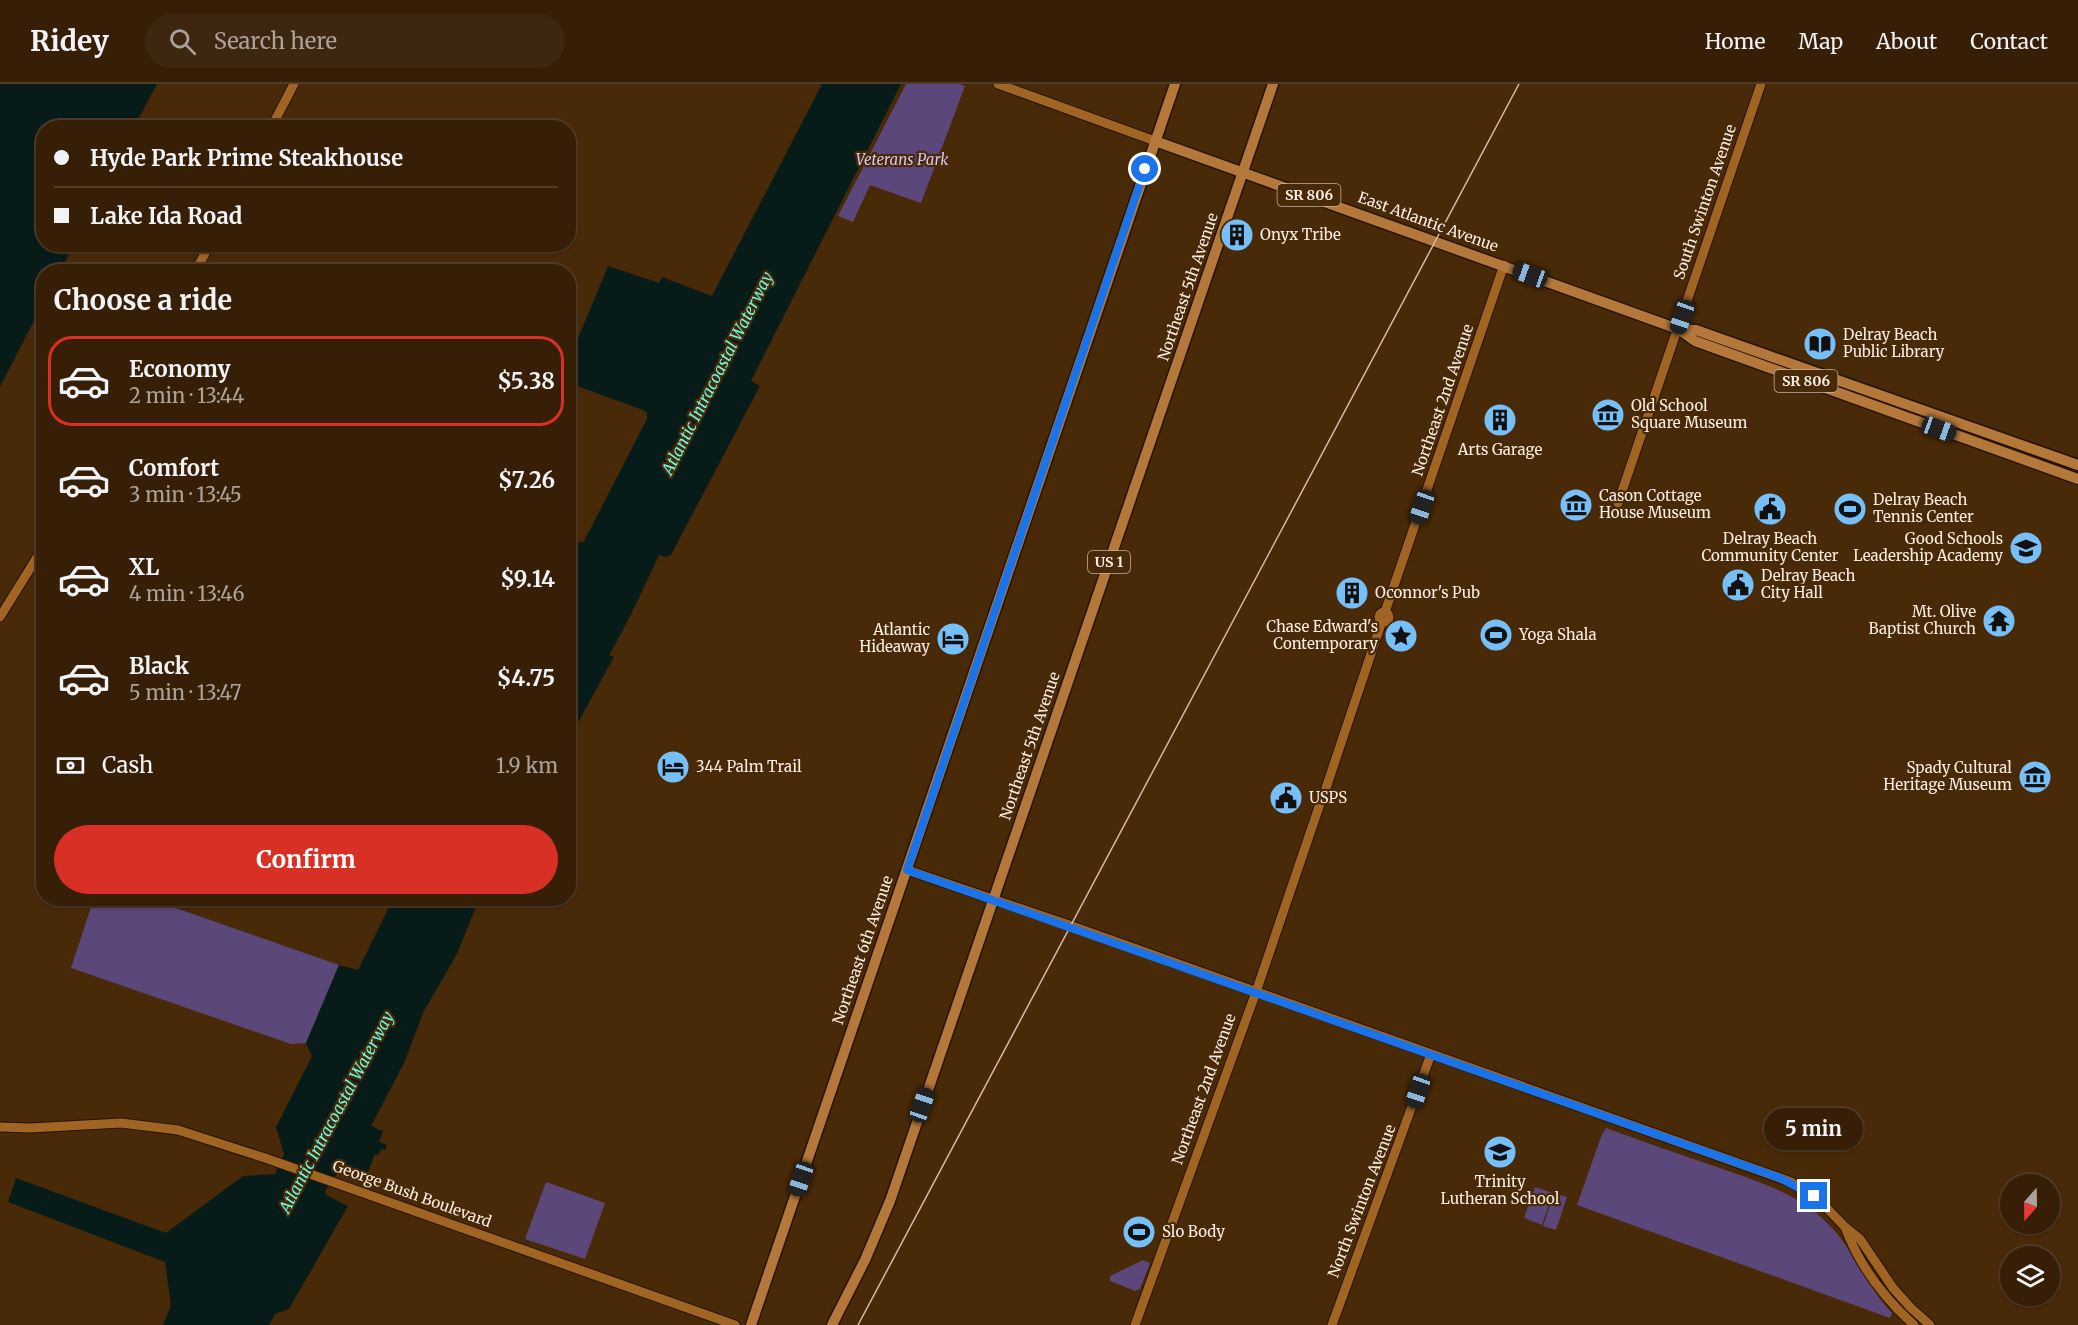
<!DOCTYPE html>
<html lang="en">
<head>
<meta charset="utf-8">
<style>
  :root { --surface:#361f06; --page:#3d2710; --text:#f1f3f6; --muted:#aaa29b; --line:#503d28; --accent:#d93025 }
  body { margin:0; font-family:Merriweather,serif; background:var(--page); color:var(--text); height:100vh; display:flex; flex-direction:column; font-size:22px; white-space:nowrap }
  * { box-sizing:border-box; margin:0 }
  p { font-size:20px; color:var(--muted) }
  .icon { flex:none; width:33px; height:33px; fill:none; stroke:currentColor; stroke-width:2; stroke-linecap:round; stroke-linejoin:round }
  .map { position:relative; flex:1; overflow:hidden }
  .panel { position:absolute; left:36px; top:180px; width:540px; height:642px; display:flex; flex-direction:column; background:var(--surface); border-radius:24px; box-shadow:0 2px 4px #0004,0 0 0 2px var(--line) }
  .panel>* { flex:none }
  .guide { position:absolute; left:36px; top:36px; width:540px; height:132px; border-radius:24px; box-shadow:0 2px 4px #0004,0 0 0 2px var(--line); display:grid; align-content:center; height:132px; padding:0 18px; background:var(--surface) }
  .needle { width:39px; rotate:200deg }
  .fabs { position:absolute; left:2000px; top:1090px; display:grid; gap:12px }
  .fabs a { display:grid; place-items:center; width:60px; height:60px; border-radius:50%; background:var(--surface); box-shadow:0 2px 4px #0004,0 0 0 2px var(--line); font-size:30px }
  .end { position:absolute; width:27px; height:27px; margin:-14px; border:8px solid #1a73e8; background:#fff; box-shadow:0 0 0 3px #fff }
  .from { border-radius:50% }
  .bubble { position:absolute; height:42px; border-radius:21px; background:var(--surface); box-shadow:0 2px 4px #0004,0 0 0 2px var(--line); font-size:20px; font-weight:700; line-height:42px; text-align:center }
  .car { position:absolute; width:18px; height:36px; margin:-18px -9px; border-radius:8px; box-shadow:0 0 4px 2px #0007; background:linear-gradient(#222 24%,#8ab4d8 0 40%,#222 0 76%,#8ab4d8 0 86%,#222 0) }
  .guide b { display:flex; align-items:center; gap:21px; height:57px; font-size:22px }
  .guide b+b { border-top:2px solid var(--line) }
  .guide i { width:15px; height:15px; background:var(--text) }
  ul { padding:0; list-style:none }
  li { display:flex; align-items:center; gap:18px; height:90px; margin:0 12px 9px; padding:0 6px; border:3px solid transparent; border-radius:24px }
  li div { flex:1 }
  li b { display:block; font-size:22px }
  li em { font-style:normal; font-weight:700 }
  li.active { border-color:var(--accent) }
  li>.icon { width:54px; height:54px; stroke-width:1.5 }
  h2 { padding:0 18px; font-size:27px; line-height:72px }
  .pay { display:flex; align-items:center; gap:15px; height:66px; padding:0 18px; font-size:22px }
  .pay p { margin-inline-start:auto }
  .action { display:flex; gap:12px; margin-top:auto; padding:12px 18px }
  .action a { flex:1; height:69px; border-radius:36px; background:var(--accent); color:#fff; font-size:24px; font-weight:700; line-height:69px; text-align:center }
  header { display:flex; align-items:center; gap:36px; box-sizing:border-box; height:84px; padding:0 30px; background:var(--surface); border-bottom:2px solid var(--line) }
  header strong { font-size:28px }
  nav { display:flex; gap:33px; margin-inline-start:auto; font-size:21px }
  .search { width:420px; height:54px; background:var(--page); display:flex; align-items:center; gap:15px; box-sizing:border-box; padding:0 21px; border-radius:33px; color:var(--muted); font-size:22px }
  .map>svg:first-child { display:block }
  .green { fill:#5c477a }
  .water { fill:#071c19 }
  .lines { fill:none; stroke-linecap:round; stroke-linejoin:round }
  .secondary-casing { stroke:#271403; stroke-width:11 }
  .primary-casing { stroke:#271403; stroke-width:13 }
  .secondary { stroke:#a06423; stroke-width:9 }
  .primary { stroke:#b5783b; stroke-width:10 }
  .rail { stroke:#cebcab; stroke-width:1.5 }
  .route { stroke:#1a73e8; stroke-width:8 }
  .labels { text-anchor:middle; stroke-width:4.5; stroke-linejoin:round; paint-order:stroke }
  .shield { fill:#482908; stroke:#c5b2a1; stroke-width:1.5 }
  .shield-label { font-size:14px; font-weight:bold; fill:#fbede2 }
  .park-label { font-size:15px; font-style:italic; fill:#d6c4f2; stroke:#482908 }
  .street-label { font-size:15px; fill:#fbede2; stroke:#482908 }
  .poi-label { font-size:15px; fill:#fbede2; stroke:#482908; text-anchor:start }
  .water-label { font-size:16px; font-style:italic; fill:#66fee8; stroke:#482908 }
</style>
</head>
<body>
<header>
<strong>Ridey</strong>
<div class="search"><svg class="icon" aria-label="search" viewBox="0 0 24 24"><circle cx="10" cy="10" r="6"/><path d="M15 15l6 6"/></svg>Search here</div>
<nav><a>Home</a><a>Map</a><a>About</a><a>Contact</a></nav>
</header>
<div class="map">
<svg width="2078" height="1241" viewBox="0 0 2078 1241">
  <rect width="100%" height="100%" fill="#482908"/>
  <path class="green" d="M906,0H959L965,2L921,119L870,101L853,138L838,132Z
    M94,814L150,815L339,881L306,959L291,960L71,884Z
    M1606,1044C1642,1057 1678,1070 1714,1082C1756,1097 1800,1109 1831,1143C1855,1168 1867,1203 1892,1229L1890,1234L1577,1121L1602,1050Z
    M546,1098L605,1119L585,1175L525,1155Z
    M1535,1103L1553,1109L1542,1141L1524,1134Z
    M1554,1109L1567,1113L1556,1146L1543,1142Z
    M1143,1176L1150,1179L1140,1205L1135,1207L1110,1197V1192Z"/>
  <path class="water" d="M0,0H157L134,43L44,44V160L74,161L60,187L44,188L43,219L0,303Z
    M822,0H901L751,297L760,302L671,471L666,473L659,471C643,505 628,539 609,571L614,573L569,655V456L583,459L647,335V329L643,326L569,299V276L608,182L659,199L662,193L712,212Z
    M393,815H479L457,870L424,927L404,979L371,1042L383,1047L379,1058L387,1061L385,1066L381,1065L379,1071L375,1070L366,1093L360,1096L340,1088L334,1093L325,1107L326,1111L348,1122L289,1225L275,1230L269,1241H163L171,1221L165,1178L8,1118L16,1094L166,1149L243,1092L275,1090L284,1070L276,1043L312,972L306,959L339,881L358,886Z"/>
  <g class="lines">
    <g class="secondary-casing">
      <path id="secondary" d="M998,0L1155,57
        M271,44L294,0
        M195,188L210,160
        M1618,419L1761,0
        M1379 533a5 5 0 1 1 10 0a5 5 0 1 1-10 0Z
        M1385,528L1504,181
        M0,533L44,462
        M1326,704L1382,537
        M907,786L1072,842L1791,1098L1821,1118L1845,1143L1860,1155L1893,1204L1911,1224L1930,1241
        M0,1043L30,1044L121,1039L178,1046L268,1075L735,1241
        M1845,1143C1859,1181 1884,1214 1914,1241
        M1135,1241L1256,908L1323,711
        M1332,1241L1431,970"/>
    </g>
    <g class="primary-casing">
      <path id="primary" d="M1155,57L1678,245L1696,246L2078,381
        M1678,245L1695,257L2078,395
        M751,1241L1175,0
        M832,1241L865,1176L890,1117L1273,0"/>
    </g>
    <use href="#secondary" class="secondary"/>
    <use href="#primary" class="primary"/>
    <path class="rail" d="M858,1241L1519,0"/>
  </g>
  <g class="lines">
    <path class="route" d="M1145,85L907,786L1780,1094L1814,1112"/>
  </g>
  <defs>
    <g id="building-disc" transform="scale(1.725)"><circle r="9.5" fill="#76c0f7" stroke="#482908"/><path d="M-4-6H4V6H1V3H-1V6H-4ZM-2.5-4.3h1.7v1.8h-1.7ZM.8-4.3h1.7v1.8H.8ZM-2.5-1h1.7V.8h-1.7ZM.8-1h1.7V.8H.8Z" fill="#111"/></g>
    <g id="library-disc" transform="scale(1.725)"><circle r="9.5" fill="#76c0f7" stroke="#482908"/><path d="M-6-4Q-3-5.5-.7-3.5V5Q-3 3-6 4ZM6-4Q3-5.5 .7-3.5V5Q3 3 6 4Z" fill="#111"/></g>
    <g id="museum-disc" transform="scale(1.725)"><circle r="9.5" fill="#76c0f7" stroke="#482908"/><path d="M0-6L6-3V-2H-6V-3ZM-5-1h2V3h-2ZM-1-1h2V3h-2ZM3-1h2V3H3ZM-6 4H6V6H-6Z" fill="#111"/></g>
    <g id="civic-disc" transform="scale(1.725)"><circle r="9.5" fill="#76c0f7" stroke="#482908"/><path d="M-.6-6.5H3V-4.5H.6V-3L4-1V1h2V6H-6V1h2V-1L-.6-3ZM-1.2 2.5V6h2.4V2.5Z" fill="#111"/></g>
    <g id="stadium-disc" transform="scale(1.725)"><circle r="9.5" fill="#76c0f7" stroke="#482908"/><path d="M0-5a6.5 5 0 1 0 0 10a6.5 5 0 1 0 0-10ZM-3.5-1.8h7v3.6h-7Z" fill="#111"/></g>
    <g id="school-disc" transform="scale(1.725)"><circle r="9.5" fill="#76c0f7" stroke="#482908"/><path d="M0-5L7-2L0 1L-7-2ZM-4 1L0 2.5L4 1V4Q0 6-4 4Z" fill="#111"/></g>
    <g id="temple-disc" transform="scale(1.725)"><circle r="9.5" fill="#76c0f7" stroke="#482908"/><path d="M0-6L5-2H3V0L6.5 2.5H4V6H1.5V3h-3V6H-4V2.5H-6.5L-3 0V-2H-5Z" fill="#111"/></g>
    <g id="sight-disc" transform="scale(1.725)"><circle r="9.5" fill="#76c0f7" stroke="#482908"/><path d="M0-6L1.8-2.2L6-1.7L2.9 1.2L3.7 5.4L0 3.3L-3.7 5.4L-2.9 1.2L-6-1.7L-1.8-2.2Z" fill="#111"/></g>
    <g id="hotel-disc" transform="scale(1.725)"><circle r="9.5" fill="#76c0f7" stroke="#482908"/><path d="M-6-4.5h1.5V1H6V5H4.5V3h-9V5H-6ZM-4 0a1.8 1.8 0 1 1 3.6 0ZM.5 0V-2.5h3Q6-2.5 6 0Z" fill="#111"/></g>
  </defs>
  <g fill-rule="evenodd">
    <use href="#building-disc" x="1237" y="151"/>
    <use href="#library-disc" x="1820" y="260"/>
    <use href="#museum-disc" x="1608" y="331"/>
    <use href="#building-disc" x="1500" y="336"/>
    <use href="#museum-disc" x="1576" y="421"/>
    <use href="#civic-disc" x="1770" y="425"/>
    <use href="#stadium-disc" x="1850" y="425"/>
    <use href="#school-disc" x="2026" y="464"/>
    <use href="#civic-disc" x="1738" y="501"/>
    <use href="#building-disc" x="1352" y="509"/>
    <use href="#temple-disc" x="1999" y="537"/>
    <use href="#stadium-disc" x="1496" y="551"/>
    <use href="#sight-disc" x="1401" y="552"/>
    <use href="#hotel-disc" x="953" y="555"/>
    <use href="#hotel-disc" x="673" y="683"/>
    <use href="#museum-disc" x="2035" y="693"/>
    <use href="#civic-disc" x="1286" y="714"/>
    <use href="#school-disc" x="1500" y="1068"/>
    <use href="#stadium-disc" x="1139" y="1148"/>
  </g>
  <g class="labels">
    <g class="shield">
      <rect x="1277.5" y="100" width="63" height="22" rx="4.5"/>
      <rect x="1774.5" y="286" width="63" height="22" rx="4.5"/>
      <rect x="1088" y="467" width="42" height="22" rx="4.5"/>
    </g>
    <g class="shield-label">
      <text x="1309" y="116">SR 806</text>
      <text x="1806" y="302">SR 806</text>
      <text x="1109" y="483">US 1</text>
    </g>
    <g class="park-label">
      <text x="902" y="81">Veterans Park</text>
    </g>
    <g class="street-label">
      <text transform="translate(1705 118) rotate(-71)" y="5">South Swinton Avenue</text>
      <text transform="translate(1428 138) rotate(20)" y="5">East Atlantic Avenue</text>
      <text transform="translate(1188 203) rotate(-71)" y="5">Northeast 5th Avenue</text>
      <text transform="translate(1443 316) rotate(-71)" y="5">Northeast 2nd Avenue</text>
      <text transform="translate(1030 662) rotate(-71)" y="5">Northeast 5th Avenue</text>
      <text transform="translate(863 866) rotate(-71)" y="5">Northeast 6th Avenue</text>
      <text transform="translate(1204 1005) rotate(-70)" y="5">Northeast 2nd Avenue</text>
      <text transform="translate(412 1110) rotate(20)" y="5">George Bush Boulevard</text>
      <text transform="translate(1362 1117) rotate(-69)" y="5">North Swinton Avenue</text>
    </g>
    <g class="poi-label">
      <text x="1260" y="156">Onyx Tribe</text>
      <text x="1843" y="256">Delray Beach<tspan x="1843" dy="17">Public Library</tspan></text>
      <text x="1631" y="327">Old School<tspan x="1631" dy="17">Square Museum</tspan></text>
      <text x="1500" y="371" text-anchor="middle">Arts Garage</text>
      <text x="1599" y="417">Cason Cottage<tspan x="1599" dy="17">House Museum</tspan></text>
      <text x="1873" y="421">Delray Beach<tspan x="1873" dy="17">Tennis Center</tspan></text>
      <text x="1770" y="460" text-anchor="middle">Delray Beach<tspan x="1770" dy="17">Community Center</tspan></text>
      <text x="2003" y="460" text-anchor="end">Good Schools<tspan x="2003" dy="17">Leadership Academy</tspan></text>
      <text x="1761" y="497">Delray Beach<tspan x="1761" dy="17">City Hall</tspan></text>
      <text x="1375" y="514">Oconnor's Pub</text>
      <text x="1976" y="533" text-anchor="end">Mt. Olive<tspan x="1976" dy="17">Baptist Church</tspan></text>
      <text x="1378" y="548" text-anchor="end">Chase Edward's<tspan x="1378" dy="17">Contemporary</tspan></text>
      <text x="930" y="551" text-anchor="end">Atlantic<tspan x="930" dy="17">Hideaway</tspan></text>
      <text x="1519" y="556">Yoga Shala</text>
      <text x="696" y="688">344 Palm Trail</text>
      <text x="2012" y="689" text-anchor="end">Spady Cultural<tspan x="2012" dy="17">Heritage Museum</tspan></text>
      <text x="1309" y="719">USPS</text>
      <text x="1500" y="1103" text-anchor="middle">Trinity<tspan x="1500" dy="17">Lutheran School</tspan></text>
      <text x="1162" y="1153">Slo Body</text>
    </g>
    <g class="water-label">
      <text transform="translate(717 289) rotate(-63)" y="6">Atlantic Intracoastal Waterway</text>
      <text transform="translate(336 1028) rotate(-62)" y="6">Atlantic Intracoastal Waterway</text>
    </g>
  </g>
</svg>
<div class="fabs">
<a><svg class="needle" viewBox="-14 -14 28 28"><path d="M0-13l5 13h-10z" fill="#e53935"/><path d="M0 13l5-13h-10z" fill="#aaa29b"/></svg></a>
<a><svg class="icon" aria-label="layers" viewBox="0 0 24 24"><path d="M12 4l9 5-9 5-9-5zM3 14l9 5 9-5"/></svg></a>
</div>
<i class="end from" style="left:1145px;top:85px"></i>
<i class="end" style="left:1814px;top:1112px"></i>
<div class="bubble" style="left:1764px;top:1024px;width:99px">5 min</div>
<i class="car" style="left:1530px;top:191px;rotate:290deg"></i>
<i class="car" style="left:1682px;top:233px;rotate:199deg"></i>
<i class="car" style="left:1939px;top:345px;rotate:110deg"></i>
<i class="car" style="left:1422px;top:423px;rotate:199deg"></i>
<i class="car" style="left:1418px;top:1007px;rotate:199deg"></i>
<i class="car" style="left:922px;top:1021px;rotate:19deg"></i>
<i class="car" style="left:801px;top:1095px;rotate:199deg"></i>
<div class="guide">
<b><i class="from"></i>Hyde Park Prime Steakhouse</b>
<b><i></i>Lake Ida Road</b>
</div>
<section class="panel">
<h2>Choose a ride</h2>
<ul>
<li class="active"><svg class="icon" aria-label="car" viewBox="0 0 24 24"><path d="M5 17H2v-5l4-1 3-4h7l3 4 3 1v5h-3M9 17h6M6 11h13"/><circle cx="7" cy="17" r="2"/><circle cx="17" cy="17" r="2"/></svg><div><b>Economy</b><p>2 min · 13:44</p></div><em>$5.38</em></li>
<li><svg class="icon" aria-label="car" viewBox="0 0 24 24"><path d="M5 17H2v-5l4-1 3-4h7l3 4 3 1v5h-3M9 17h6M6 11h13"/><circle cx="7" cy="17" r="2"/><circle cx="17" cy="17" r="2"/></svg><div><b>Comfort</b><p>3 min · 13:45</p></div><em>$7.26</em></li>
<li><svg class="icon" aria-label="car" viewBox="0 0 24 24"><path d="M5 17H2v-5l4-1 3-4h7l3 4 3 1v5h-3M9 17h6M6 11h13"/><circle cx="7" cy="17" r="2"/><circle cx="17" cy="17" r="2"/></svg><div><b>XL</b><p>4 min · 13:46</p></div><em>$9.14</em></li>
<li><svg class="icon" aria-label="car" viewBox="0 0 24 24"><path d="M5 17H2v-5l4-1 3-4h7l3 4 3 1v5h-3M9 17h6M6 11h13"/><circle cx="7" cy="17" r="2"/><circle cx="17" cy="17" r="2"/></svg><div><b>Black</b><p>5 min · 13:47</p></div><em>$4.75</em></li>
</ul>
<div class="pay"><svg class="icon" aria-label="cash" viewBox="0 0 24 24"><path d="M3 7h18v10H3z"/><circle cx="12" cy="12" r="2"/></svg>Cash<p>1.9 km</p></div>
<div class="action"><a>Confirm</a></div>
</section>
</div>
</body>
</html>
